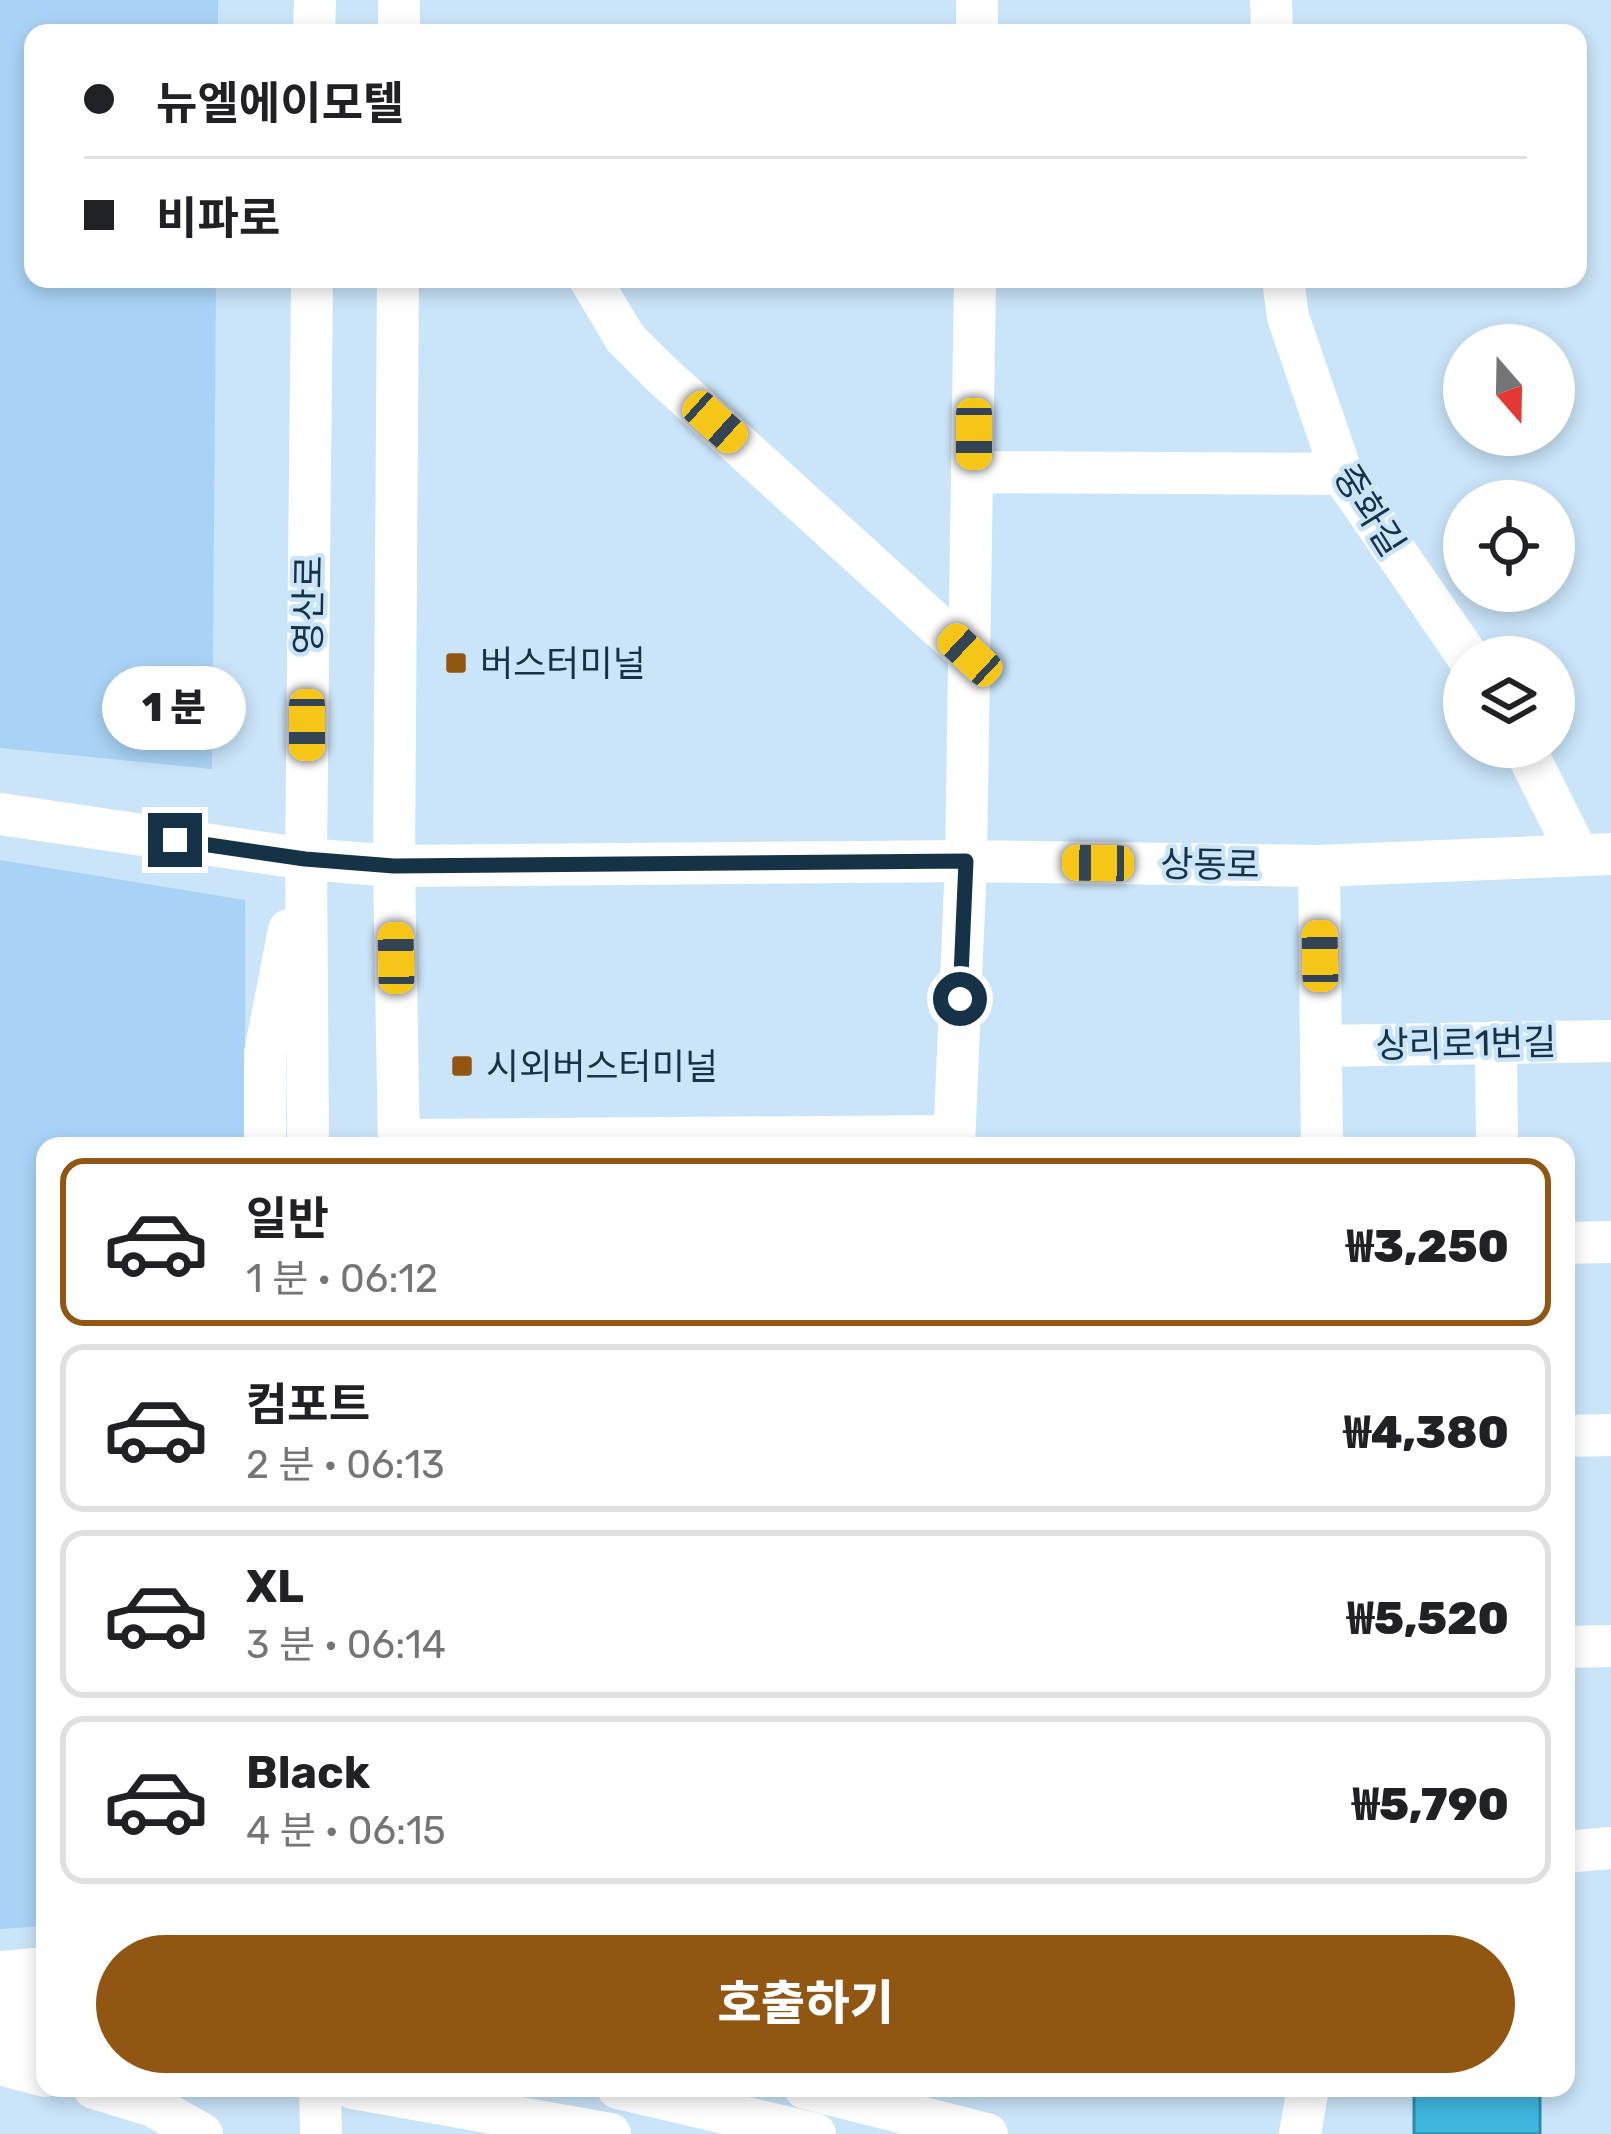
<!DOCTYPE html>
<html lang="ko">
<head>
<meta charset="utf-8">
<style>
  :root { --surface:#fff; --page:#f2f2f2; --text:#202124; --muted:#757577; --line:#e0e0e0; --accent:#905612 }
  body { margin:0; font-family:Rubik,"Noto Sans KR",sans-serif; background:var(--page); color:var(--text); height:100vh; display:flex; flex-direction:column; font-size:45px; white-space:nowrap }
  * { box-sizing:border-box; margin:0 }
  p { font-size:39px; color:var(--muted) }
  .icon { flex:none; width:66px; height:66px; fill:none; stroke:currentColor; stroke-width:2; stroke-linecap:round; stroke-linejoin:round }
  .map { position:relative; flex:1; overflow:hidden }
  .details { position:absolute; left:36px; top:1137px; width:1539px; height:960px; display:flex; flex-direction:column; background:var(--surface); border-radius:24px; box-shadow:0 6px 18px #0003 }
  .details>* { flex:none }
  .top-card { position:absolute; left:24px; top:24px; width:1563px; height:264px; border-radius:24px; box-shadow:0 6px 18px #0003; display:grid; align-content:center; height:264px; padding:0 60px; background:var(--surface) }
  .needle { width:78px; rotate:160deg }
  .fabs { position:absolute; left:1443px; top:324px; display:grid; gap:24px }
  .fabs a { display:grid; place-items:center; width:132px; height:132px; border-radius:50%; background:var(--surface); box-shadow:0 6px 18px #0003; font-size:60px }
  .end { position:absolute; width:54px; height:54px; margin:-27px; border:15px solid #163246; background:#fff; box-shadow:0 0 0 6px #fff }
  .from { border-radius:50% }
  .bubble { position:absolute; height:84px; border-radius:42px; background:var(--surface); box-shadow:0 6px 18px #0003; font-size:39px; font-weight:800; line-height:84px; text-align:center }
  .car { position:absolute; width:36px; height:72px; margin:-36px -18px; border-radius:15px; box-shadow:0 0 9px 3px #0007; background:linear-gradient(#f5c518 24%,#345 0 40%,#f5c518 0 76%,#345 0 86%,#f5c518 0) }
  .top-card b { display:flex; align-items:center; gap:42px; height:114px; font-size:45px }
  .top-card b+b { border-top:3px solid var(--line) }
  .top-card i { width:30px; height:30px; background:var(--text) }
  ul { padding:21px 0 0; list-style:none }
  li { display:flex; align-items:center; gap:36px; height:168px; margin:0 24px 18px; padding:0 36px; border:6px solid var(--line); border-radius:24px }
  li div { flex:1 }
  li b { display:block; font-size:45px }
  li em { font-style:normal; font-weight:800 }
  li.selected { border-color:var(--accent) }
  li>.icon { width:108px; height:108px; stroke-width:1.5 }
  .button { display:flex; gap:24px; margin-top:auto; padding:24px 60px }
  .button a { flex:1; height:138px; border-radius:72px; background:var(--accent); color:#fff; font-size:48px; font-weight:800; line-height:138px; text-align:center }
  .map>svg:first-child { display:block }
  .green { fill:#a9d3f6 }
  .building { fill:#3eb6dd; stroke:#298ead; stroke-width:3 }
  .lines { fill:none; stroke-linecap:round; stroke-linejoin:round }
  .minor { stroke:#fff; stroke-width:42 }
  .route { stroke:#163246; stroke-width:15 }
  .poi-dot { fill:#905612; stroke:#cae4f9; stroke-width:4.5 }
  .labels { text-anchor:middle; stroke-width:9; stroke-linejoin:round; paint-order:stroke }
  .street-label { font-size:36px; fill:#163246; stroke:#cae4f9 }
  .poi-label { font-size:36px; fill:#163246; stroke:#cae4f9; text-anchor:start }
</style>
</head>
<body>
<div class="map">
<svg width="1611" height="2134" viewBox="0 0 1611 2134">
  <rect width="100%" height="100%" fill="#cae4f9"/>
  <path class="green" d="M0,0H218V33H33V279H216L212,769L0,748Z
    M0,860L245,900V1146H45V1926L0,1929Z"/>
  <path class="building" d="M1414,2088H1540V2134H1414Z"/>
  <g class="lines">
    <path class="minor" d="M1271,0L1272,33
      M314,33L315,0
      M399,33V0
      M977,33V0
      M398,279L394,866L399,1146
      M590,279L625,338L660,373L970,655
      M1283,279L1288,317L1342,474L1468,657
      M974,472L1342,474
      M1524,747L1578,855
      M0,814L306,859L394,866L966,861L1319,866L1611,854
      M1319,866L1322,1146
      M1496,1042L1497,1146
      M1321,1046L1611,1041
      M399,1140L954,1136
      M265,1146V1053L289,930
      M308,1146L306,859L312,279
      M954,1146L966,861L975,279
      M1566,1243L1611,1242
      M1566,1436L1611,1435
      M1566,1647L1611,1646
      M1566,1852L1611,1848
      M0,1972L45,1968
      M0,2003L45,2005
      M0,2033L45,2040
      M0,2064L45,2076
      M94,2088L153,2106L202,2134
      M320,2088L321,2134
      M353,2088L610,2134
      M618,2088L815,2134
      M805,2088L987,2134
      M1300,2134L1308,2088"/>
  </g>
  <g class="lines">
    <path class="route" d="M175,840L305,859L394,866L966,861L960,999"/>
  </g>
  <g class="poi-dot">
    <rect x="444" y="651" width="24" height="24" rx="6"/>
    <rect x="450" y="1054" width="24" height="24" rx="6"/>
  </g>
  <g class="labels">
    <g class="street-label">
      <text transform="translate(1370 510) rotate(58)" y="13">중화길</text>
      <text transform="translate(308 605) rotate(-89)" y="13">영산로</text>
      <text transform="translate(1210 864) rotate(1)" y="13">상동로</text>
      <text transform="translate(1466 1043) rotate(-1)" y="13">상리로1번길</text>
    </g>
    <g class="poi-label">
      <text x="480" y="676">버스터미널</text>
      <text x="486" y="1079">시외버스터미널</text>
    </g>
  </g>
</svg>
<div class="fabs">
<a><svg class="needle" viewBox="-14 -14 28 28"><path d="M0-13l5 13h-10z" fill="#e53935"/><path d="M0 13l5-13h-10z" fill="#757577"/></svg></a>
<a><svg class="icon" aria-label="locate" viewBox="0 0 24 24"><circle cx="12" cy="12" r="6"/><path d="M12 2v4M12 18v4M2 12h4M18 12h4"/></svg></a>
<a><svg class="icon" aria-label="layers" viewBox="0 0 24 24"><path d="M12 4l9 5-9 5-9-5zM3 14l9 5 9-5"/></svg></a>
</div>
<i class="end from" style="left:960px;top:999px"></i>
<i class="end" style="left:175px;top:840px"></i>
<div class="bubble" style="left:102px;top:666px;width:144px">1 분</div>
<i class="car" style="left:715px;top:422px;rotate:132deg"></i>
<i class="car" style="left:974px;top:434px;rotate:180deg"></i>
<i class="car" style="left:970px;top:655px;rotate:313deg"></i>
<i class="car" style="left:307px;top:725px;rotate:180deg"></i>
<i class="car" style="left:1098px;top:863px;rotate:271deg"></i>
<i class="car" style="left:1320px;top:956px;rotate:359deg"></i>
<i class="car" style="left:396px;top:958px;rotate:359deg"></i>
<div class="top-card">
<b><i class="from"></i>뉴엘에이모텔</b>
<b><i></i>비파로</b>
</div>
<section class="details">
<ul>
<li class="selected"><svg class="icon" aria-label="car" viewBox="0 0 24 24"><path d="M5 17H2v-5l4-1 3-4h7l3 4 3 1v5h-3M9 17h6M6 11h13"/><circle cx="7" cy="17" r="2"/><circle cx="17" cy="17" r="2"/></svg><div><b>일반</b><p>1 분 · 06:12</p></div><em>₩3,250</em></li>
<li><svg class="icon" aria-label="car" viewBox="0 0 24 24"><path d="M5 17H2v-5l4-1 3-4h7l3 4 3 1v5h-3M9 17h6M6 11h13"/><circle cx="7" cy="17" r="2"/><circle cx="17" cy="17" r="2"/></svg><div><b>컴포트</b><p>2 분 · 06:13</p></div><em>₩4,380</em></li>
<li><svg class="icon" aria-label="car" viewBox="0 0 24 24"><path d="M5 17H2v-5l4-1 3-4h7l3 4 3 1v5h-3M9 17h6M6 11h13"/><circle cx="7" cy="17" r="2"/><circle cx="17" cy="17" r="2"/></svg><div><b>XL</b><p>3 분 · 06:14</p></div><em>₩5,520</em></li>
<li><svg class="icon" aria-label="car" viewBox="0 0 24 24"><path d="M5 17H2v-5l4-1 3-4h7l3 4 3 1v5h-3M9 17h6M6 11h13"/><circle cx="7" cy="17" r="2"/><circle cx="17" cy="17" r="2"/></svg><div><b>Black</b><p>4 분 · 06:15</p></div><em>₩5,790</em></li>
</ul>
<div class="button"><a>호출하기</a></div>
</section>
</div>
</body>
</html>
